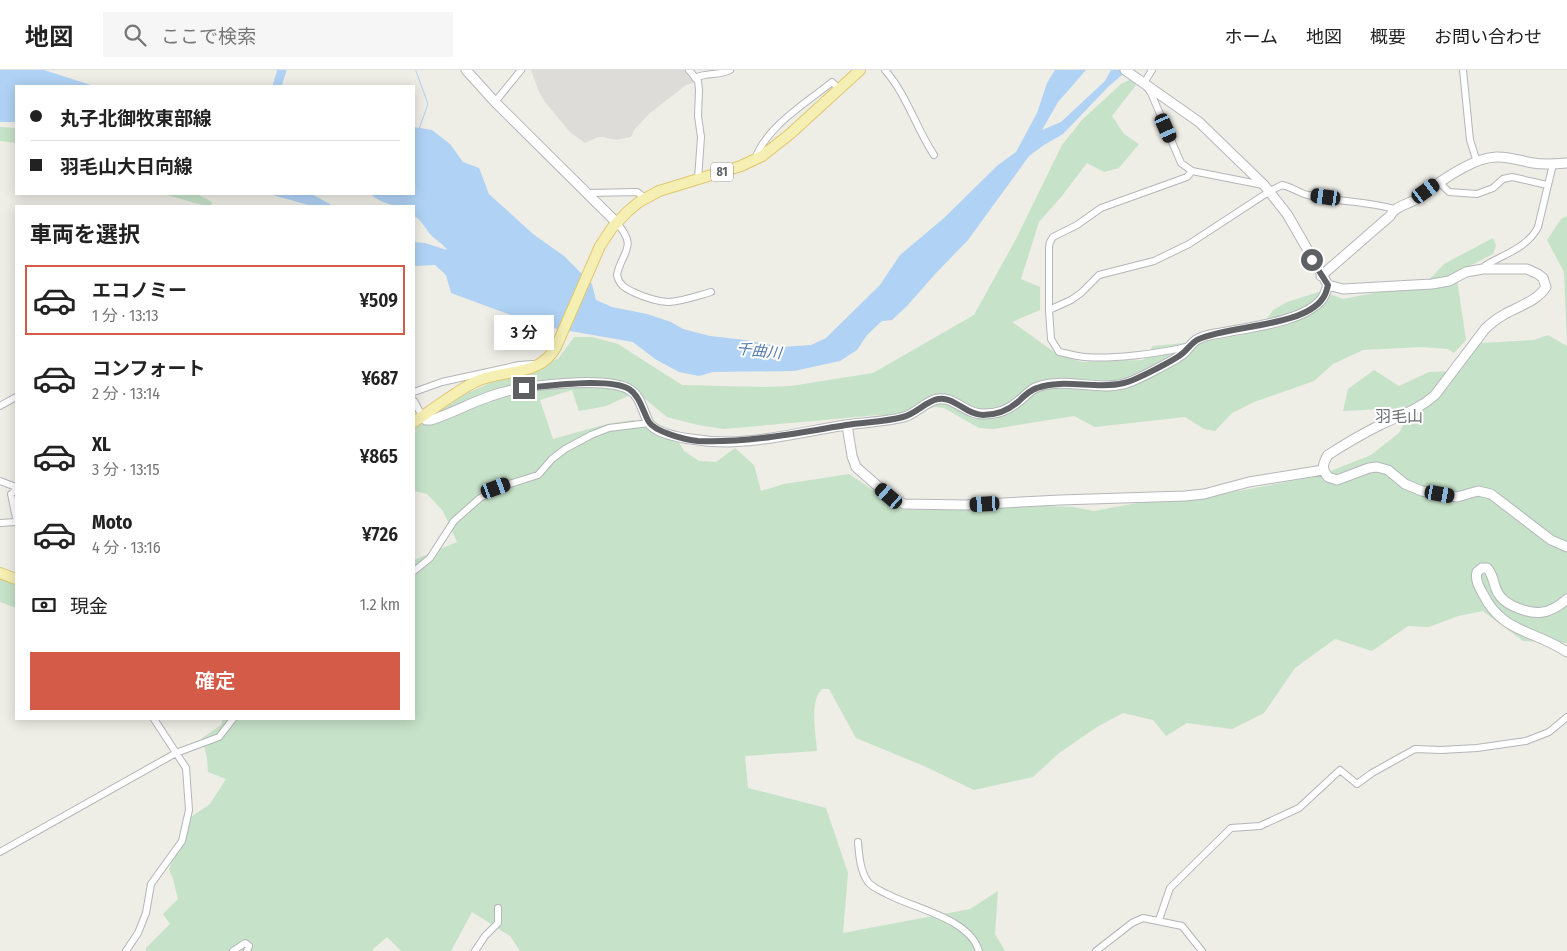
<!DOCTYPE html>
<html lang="ja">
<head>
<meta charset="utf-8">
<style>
  :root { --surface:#fff; --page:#f6f6f6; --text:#222; --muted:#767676; --line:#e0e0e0; --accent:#d35b47 }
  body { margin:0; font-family:"Fira Sans Condensed","Noto Sans JP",sans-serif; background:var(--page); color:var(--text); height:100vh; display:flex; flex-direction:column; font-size:19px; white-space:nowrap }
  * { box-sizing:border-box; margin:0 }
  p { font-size:16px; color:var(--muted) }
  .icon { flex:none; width:28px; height:28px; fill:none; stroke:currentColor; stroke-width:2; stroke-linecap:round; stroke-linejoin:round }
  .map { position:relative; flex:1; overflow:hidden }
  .panel { position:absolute; left:15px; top:135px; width:400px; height:515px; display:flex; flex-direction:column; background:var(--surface); border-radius:0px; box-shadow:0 2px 12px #0003 }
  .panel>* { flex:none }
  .top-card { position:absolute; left:15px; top:15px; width:400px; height:110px; border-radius:0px; box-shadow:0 2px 12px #0003; display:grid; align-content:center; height:110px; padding:0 15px; background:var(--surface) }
  .end { position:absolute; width:22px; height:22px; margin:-11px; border:6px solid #5e6064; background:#fff; box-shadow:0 0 0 2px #fff }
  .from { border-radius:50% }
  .bubble { position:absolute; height:35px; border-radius:0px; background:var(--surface); box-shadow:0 2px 12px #0003; font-size:16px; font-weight:600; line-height:35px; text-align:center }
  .car { position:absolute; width:15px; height:30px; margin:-15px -8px; border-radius:6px; box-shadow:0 0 4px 1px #0007; background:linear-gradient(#222 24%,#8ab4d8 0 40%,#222 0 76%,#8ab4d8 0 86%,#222 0) }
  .top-card b { display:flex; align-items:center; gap:18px; height:48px; font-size:19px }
  .top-card b+b { border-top:1px solid var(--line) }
  .top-card i { width:12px; height:12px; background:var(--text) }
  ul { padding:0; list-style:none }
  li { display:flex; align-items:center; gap:15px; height:70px; margin:0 10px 8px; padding:0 5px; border:2px solid transparent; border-radius:0px }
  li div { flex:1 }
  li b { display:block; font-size:19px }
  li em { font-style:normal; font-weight:600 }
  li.on { border-color:var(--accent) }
  li>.icon { width:45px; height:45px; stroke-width:1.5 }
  h2 { padding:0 15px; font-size:22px; line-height:60px }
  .pay { display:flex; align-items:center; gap:12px; height:55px; padding:0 15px; font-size:19px }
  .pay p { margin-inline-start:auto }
  .primary-button { display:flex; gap:10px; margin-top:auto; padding:10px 15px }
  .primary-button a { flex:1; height:58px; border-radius:0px; background:var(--accent); color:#fff; font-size:20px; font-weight:600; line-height:58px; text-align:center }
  header { display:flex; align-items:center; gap:30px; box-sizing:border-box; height:70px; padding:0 25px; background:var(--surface); border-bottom:1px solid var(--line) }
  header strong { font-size:24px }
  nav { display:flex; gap:28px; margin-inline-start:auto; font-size:18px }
  .search { width:350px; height:45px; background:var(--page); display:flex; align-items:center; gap:12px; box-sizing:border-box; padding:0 18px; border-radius:0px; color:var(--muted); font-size:19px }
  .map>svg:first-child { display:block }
  .industrial { fill:#dddcd8 }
  .green { fill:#c6e2c8 }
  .water { fill:#b0d2f4 }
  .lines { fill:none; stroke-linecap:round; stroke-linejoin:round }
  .stream { stroke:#b0d2f4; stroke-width:1 }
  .river { stroke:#b0d2f4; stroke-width:9 }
  .street-casing { stroke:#b3b5b9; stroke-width:8 }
  .secondary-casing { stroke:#b5b7bb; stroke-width:11 }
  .primary-casing { stroke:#dfc76e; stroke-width:12 }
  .street { stroke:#fff; stroke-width:6 }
  .secondary { stroke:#fff; stroke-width:9 }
  .primary { stroke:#f5efb4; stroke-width:10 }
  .route { stroke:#5e6064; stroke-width:6 }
  .labels { text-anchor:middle; stroke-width:4; stroke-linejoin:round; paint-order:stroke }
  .shield { fill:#fff; stroke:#8e9092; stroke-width:1 }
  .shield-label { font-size:12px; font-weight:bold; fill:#5e6064 }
  .water-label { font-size:15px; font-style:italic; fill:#5278ac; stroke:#fff }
  .quarter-label { font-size:16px; fill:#6f7276; stroke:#fff }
</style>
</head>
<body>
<header>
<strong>地図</strong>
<div class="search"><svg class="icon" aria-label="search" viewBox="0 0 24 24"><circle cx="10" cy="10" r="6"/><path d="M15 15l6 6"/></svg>ここで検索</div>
<nav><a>ホーム</a><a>地図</a><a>概要</a><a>お問い合わせ</a></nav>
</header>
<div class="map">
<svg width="1567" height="881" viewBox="0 0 1567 881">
  <rect width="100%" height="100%" fill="#eeede6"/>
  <path class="industrial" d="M531,0H685L695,12L686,15L649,44L634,60L631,67L616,70L603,67H598L585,73L570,62L545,32L539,22Z"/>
  <path class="green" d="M1131,9L1136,15L1112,46L1124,64L1139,74L1119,98L1104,102L1087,93L1061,127L1039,152L1021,209L1040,217V240L1012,252L1057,284L1082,292L1143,290L1153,276L1215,270L1257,262L1273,240L1287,232L1322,221L1343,229L1426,213L1444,194L1493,168L1496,175L1493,184L1456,203L1466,270L1454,283L1448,279L1422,277L1363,280L1333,294L1314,311L1254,332L1232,343L1215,361L1204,359L1185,347L1095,357L1074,346L993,359L979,358L944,338L935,337L910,345H879L724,359L698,355L667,347L645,329L628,326L606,336L579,341L572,320L540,330L553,369L607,354L633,350L677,369L684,381L699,391L716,392L735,378L754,395L761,421L784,414L849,404L903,440L983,438L1013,435L1073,437L1094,441L1142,432L1191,430L1318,406L1371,385L1399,363L1406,350L1386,339L1343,341L1348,319L1374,300L1399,316L1429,302L1460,301L1480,273L1534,270L1548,265L1567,276V573L1523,571L1483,541L1458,546L1429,557L1408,556L1372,581L1335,569L1295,598L1264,643L1232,659L1187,653L1166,666L1153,650L1123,643L1097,657L1059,683L1033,707L974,720L924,696L856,668L829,619H822C809,631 816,664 817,681L745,686L748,718L826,738L848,803L843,863L970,839L998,821L995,864L1005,881H520L510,866L472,842L451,881H401L387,867L373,879V881H146V878L170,854L163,844L178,829L173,809L169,799L191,747L210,734L226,709L208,702L207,688L202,668L221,655L223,649H414V490L457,472L443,441L427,424L414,421V358L463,325L506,306L558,289L574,267H592L618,274L682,315L764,317L791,316L873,303L974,245L1016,169L1062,75L1082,50L1121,14Z
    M0,57L16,58V73L0,71Z
    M163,124H197L212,132L211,136H206Z
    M1567,146V274L1564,202L1547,170L1561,149Z
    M0,508L16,514V538L0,532Z"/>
  <path class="water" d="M0,0H44L94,16H16V52H0Z
    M1055,0H1086L1058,32L1042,60L1061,52L1105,11L1111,0H1128L1109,16L1063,64L1044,75L1029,86L968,170L936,203L907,236L892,250L882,251L867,265L857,280L840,291L794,301L713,302L699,306L679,302L655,289L633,272L541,256L451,223L446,205L435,195L414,196V172L425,173L447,180C443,173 435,170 430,164C425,158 421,149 414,146V136C394,136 386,136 370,124H414V57L432,60L450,74L463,92L479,98L489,124L533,164L564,186L592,214L596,230L612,237L647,244L671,252L683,259L710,266L745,270L781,277L811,275L826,268L880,215L900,185L944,148L998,95L1016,82L1037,43L1047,13Z
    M269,124H312L333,136H312Z"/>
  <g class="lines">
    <path class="stream" d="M416,1L428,34L419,59"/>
    <path class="river" d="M277,16L282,0"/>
    <g class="street-casing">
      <path id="street" d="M689,0L698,11L699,20L698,46L701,67L698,109
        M885,0C907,25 916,58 934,85
        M1152,0L1144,13L1151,23L1181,93L1192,101L1263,115
        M1463,0L1470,70L1477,92
        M695,8C706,2 719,6 730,0
        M495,32L521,0
        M755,89C767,56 805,34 832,12L839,19
        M1439,112L1449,122L1477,124L1493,118L1503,109L1512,107L1547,115
        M588,123L637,122L645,128
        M616,152C639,178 622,180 617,205C619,215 625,218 633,222C668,238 676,232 711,222
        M1483,199L1486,195C1505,184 1528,177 1538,157L1553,94
        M1049,240L1071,230L1081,223L1099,205L1154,191L1189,174L1270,121L1282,115C1292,117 1299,123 1308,125C1336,132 1366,131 1394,139
        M1190,276C1163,283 1105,291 1078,286C1072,285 1065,283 1059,282L1051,269L1049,240V177L1050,172L1053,167L1077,155L1101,138L1187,107L1192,101
        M414,322L442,312L519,295L534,294
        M414,331L422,346
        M0,336L16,327
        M0,411L16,417
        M16,420L11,424L16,448
        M0,453L16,452
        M414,501L430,488L454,451L480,428L497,418L538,405L552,389L565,379L591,365L609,358L649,353
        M858,772C859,784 860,801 868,812C873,818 881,821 887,824C915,839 969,848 979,881
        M0,782L176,683L219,667L233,649
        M1159,850L1170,818L1231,758L1260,756L1299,738L1340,700L1357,714L1372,703L1415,679L1441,680L1477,678L1526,671L1549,662L1567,647
        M126,881L138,863L146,843L151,814L182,771L189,740L186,698L154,649
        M233,881L245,873L249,876L247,881
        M475,881L485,866L498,853V838
        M1096,881L1132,853L1143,848L1182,856L1202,881"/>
    </g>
    <g class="secondary-casing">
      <path id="secondary" d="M466,0L495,32L616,152
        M1125,0L1199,52L1264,115L1287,144L1328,215L1343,219L1432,214L1449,211L1466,202L1483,199H1527L1538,204L1543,208L1546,217C1537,231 1519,236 1505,244C1498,248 1491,253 1485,259L1435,325C1418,340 1401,345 1380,355C1362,364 1345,374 1328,385C1323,393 1321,399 1328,407L1337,410L1369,398L1377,397L1388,400L1405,414L1422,421L1457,427L1478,421L1491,424L1551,470L1567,477
        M1321,206L1390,146C1396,135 1408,135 1418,128C1436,114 1475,85 1499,87C1510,87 1522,91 1533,93C1544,95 1556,94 1567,93
        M422,346L426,350H431C456,342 479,328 504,322C529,315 609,306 630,320C641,326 643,343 649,353C660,369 712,372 729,372C768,371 807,361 846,355C865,352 885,352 904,347C916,344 927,330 938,329C954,326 966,345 984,344C997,344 1010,339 1019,331C1024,327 1029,321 1035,318C1061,306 1099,322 1127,313C1139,309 1175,290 1184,283C1189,278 1192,272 1198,269C1205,265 1214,264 1221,263C1249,257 1304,252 1322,229C1325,225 1326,220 1328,215
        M847,355L852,386L856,397L889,426L904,434L966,435L1060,430L1185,426L1204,424L1249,412L1323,400
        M1567,529C1549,545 1534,546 1513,536C1507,533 1501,529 1498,523C1493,515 1494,505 1487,498H1482L1477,502C1475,510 1479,517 1483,524C1502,563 1534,560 1567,582"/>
    </g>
    <g class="primary-casing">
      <path id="primary" d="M414,352C434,339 453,323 475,312C504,298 539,308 556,277L600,176L612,158L627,142L639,132L659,121L741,96L762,86L790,64L860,0
        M0,503L16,509"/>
    </g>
    <use href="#street" class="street"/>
    <use href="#secondary" class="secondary"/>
    <use href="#primary" class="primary"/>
  </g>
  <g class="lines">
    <path class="route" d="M524,318C548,316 610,307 629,319C640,326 643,342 649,352C655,362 686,370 698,371C748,373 797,363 846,355C865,352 885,352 903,347C916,344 926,331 938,329C954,326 966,345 983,345C996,345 1009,340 1019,331C1024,326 1030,320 1037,318C1064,308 1096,320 1124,313C1134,311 1175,290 1183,283C1189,278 1192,272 1199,269C1230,255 1304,257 1323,228C1326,224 1327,219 1328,215L1312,190"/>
  </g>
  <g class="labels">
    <rect class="shield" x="711" y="92.5" width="22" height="19" rx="4"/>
    <g class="shield-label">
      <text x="722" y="106">81</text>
    </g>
    <g class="water-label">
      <text transform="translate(759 281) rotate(6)" y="5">千曲川</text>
    </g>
    <g class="quarter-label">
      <text x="1399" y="352">羽毛山</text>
    </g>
  </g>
</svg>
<i class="end from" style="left:1312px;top:190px"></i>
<i class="end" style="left:524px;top:318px"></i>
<div class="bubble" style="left:494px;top:245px;width:60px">3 分</div>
<i class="car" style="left:1166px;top:58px;rotate:156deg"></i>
<i class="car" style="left:1426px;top:121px;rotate:54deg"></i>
<i class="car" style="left:1326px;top:127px;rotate:278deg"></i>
<i class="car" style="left:496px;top:418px;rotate:70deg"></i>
<i class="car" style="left:1440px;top:424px;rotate:100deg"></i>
<i class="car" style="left:889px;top:426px;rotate:311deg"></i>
<i class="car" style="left:985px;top:434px;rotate:267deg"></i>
<div class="top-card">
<b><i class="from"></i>丸子北御牧東部線</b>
<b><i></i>羽毛山大日向線</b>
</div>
<section class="panel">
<h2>車両を選択</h2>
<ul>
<li class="on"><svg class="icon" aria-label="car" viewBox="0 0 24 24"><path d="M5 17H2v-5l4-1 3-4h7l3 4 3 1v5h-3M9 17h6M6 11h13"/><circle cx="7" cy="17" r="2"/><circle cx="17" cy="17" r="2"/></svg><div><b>エコノミー</b><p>1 分 · 13:13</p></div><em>¥509</em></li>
<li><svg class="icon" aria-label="car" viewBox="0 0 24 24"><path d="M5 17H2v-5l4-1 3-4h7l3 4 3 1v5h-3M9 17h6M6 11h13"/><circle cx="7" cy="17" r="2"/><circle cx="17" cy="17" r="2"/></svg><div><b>コンフォート</b><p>2 分 · 13:14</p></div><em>¥687</em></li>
<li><svg class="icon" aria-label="car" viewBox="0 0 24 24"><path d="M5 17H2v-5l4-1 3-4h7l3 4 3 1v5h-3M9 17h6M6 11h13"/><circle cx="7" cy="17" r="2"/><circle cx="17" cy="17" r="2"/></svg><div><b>XL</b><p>3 分 · 13:15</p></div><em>¥865</em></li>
<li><svg class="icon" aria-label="car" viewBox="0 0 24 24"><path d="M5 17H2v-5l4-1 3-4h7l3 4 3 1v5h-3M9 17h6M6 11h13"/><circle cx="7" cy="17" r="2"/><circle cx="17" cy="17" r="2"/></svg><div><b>Moto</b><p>4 分 · 13:16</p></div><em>¥726</em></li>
</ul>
<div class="pay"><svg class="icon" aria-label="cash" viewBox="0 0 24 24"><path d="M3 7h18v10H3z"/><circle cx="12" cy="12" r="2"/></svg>現金<p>1.2 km</p></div>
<div class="primary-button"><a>確定</a></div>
</section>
</div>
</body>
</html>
